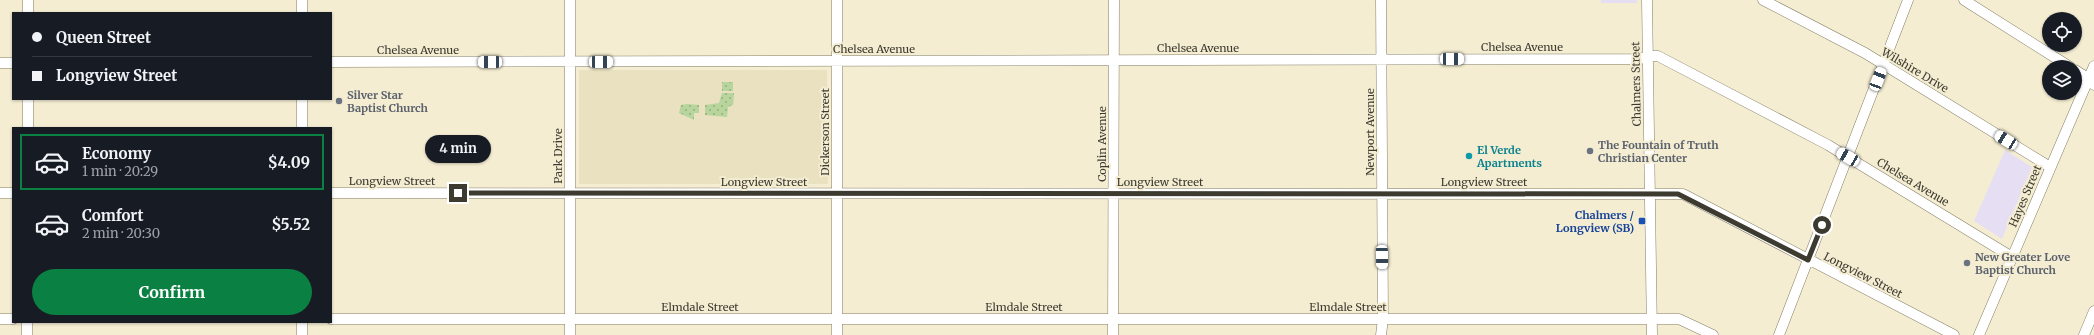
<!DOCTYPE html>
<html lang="en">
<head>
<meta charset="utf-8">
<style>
  :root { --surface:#171b24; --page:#242831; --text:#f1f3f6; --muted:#9ea1a6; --line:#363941; --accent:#0b8043 }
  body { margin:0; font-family:Merriweather,serif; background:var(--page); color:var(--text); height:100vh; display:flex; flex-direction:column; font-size:15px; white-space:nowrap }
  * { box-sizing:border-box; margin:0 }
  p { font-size:13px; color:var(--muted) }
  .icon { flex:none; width:22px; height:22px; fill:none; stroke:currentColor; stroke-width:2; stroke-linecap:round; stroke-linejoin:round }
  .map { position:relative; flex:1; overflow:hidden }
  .details { position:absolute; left:12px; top:127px; width:320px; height:196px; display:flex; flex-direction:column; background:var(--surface); border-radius:0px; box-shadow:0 1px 3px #0004 }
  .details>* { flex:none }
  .banner { position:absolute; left:12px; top:12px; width:320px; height:88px; border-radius:0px; box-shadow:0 1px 3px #0004; display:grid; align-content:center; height:88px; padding:0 20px; background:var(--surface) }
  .tools { position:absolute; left:2042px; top:12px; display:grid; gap:8px }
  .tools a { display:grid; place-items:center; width:40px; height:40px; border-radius:50%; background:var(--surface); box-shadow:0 1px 3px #0004; font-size:20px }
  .end { position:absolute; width:18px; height:18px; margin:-9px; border:5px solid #3d3a30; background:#fff; box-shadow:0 0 0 2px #fff }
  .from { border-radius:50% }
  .bubble { position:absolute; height:28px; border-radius:14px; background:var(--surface); box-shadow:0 1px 3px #0004; font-size:13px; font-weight:700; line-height:28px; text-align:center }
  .car { position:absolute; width:12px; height:24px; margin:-12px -6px; border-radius:5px; box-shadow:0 0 3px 1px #0007; background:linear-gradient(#fff 24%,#345 0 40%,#fff 0 76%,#345 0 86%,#fff 0) }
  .banner b { display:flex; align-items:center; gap:14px; height:38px; font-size:15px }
  .banner b+b { border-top:1px solid var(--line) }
  .banner i { width:10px; height:10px; background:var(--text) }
  ul { padding:7px 0 0; list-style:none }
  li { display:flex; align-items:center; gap:12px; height:56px; margin:0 8px 6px; padding:0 12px; border:2px solid transparent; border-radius:0px }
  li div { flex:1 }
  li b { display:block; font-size:15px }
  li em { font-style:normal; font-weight:700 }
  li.selected { border-color:var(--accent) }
  li>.icon { width:36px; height:36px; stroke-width:1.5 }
  .primary-button { display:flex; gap:8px; margin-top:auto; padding:8px 20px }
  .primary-button a { flex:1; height:46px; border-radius:24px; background:var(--accent); color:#fff; font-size:16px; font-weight:700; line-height:46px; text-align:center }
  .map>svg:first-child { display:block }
  .commercial { fill:#e6dff4 }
  .built { fill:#e9e1bf }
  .park { fill:url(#park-dots) }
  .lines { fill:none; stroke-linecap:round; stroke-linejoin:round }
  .minor-casing { stroke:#847f66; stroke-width:11 }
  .minor { stroke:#fff; stroke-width:10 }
  .route { stroke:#3d3a30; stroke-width:5 }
  .worship-dot { fill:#6b7280; stroke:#f4edd2; stroke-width:1.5 }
  .culture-dot { fill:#0f9aa8; stroke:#f4edd2; stroke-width:1.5 }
  .transit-dot { fill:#1a4fb4; stroke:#f4edd2; stroke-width:1.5 }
  .labels { text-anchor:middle; stroke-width:4; stroke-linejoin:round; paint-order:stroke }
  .street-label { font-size:11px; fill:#3d3a30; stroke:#f4edd2 }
  .worship-label { font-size:11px; font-weight:bold; fill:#5b616d; stroke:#f4edd2; text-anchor:start }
  .culture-label { font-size:11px; font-weight:bold; fill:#0d838f; stroke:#f4edd2; text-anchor:start }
  .transit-label { font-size:11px; font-weight:bold; fill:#164399; stroke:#f4edd2; text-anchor:end }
</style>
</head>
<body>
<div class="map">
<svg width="2094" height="335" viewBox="0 0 2094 335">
  <defs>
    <pattern id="park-dots" width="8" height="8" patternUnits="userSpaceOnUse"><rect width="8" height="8" fill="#b7d59c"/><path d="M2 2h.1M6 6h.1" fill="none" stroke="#96ae80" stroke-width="1.8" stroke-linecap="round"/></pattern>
  </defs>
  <rect width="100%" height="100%" fill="#f4edd2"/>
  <path class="commercial" d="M1601,0H1637V3H1601Z
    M2005,150L2032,167L2002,239L1974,221Z"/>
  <path class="built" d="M579,70H827L828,184H579Z"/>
  <path class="park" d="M722,82H733V91H722Z
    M722,93H734L733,105L728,107L727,117L705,115V105L719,103Z
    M687,104L699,105V113H694V120L679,113L681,105Z"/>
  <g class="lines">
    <g class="minor-casing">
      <path id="minor" d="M570,0V335
        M837,0V335
        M1647,0L1652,335
        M1763,0L1865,53L2050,167
        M1964,0L2070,67
        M28,13V0
        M302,13V0
        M331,62L1640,59L1648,56H1658L1828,145L2012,257
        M0,63H13
        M2075,70L2089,79L2094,85
        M302,99V128
        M28,128V99
        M0,193H13
        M331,193L1678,194H1683L1954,335
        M0,319H13
        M331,319H1679L1713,335
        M27,322V335
        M302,322V335
        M1113,335L1114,0
        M1381,335L1383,319L1381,0
        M1779,335L1908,0
        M1979,335L2094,66
        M2084,335L2094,311"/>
    </g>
    <use href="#minor" class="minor"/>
  </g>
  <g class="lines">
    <path class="route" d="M458,193L1678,194L1808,260L1822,225"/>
  </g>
  <g class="worship-dot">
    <circle cx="339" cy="101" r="4"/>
    <circle cx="1590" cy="151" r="4"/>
    <circle cx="1967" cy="263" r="4"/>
  </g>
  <circle class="culture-dot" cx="1469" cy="156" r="4"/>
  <rect class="transit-dot" x="1638" y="217" width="8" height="8" rx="2"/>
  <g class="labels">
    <g class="street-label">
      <text x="1522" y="51">Chelsea Avenue</text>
      <text x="1198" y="52">Chelsea Avenue</text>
      <text x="874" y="53">Chelsea Avenue</text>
      <text x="418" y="54">Chelsea Avenue</text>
      <text transform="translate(1915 70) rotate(31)" y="4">Wilshire Drive</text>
      <text transform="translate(1636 84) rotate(-91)" y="4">Chalmers Street</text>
      <text transform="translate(825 132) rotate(-90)" y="4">Dickerson Street</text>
      <text transform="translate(1370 132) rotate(-90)" y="4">Newport Avenue</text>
      <text transform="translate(1102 144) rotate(-90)" y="4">Coplin Avenue</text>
      <text transform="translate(558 156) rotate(-90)" y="4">Park Drive</text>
      <text x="392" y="185">Longview Street</text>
      <text x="764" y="186">Longview Street</text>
      <text x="1160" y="186">Longview Street</text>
      <text x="1484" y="186">Longview Street</text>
      <text transform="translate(1913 182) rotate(31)" y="4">Chelsea Avenue</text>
      <text transform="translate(2025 196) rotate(-67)" y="4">Hayes Street</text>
      <text transform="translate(1863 275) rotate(27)" y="4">Longview Street</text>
      <text x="700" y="311">Elmdale Street</text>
      <text x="1024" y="311">Elmdale Street</text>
      <text x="1348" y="311">Elmdale Street</text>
    </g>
    <g class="worship-label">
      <text x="347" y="99">Silver Star<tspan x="347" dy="13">Baptist Church</tspan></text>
      <text x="1598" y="149">The Fountain of Truth<tspan x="1598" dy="13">Christian Center</tspan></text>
      <text x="1975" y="261">New Greater Love<tspan x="1975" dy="13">Baptist Church</tspan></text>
    </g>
    <g class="culture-label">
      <text x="1477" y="154">El Verde<tspan x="1477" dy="13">Apartments</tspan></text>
    </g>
    <g class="transit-label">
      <text x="1634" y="219">Chalmers /<tspan x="1634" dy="13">Longview (SB)</tspan></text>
    </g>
  </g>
</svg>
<div class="tools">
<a><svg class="icon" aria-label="locate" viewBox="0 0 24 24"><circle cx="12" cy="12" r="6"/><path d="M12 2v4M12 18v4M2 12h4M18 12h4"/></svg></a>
<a><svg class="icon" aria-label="layers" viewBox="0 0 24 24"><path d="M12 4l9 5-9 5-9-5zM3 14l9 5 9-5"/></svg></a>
</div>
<i class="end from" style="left:1822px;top:225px"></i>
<i class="end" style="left:458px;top:193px"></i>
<div class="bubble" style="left:425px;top:135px;width:66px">4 min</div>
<i class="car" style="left:1452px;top:59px;rotate:90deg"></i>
<i class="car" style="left:490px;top:62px;rotate:270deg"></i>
<i class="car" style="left:601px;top:62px;rotate:90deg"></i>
<i class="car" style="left:1878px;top:79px;rotate:21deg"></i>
<i class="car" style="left:2006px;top:140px;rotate:302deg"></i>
<i class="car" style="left:1848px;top:157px;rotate:300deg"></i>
<i class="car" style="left:1382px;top:257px;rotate:179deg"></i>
<div class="banner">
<b><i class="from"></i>Queen Street</b>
<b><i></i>Longview Street</b>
</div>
<section class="details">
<ul>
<li class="selected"><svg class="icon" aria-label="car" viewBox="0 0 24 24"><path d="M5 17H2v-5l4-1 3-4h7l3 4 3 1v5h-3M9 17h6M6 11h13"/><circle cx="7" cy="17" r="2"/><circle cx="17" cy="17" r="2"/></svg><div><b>Economy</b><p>1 min · 20:29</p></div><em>$4.09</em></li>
<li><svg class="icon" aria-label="car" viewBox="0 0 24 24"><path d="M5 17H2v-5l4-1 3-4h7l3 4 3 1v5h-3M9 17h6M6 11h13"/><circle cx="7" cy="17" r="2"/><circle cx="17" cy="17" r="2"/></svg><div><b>Comfort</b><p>2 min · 20:30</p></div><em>$5.52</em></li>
</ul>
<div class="primary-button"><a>Confirm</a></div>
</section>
</div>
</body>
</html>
